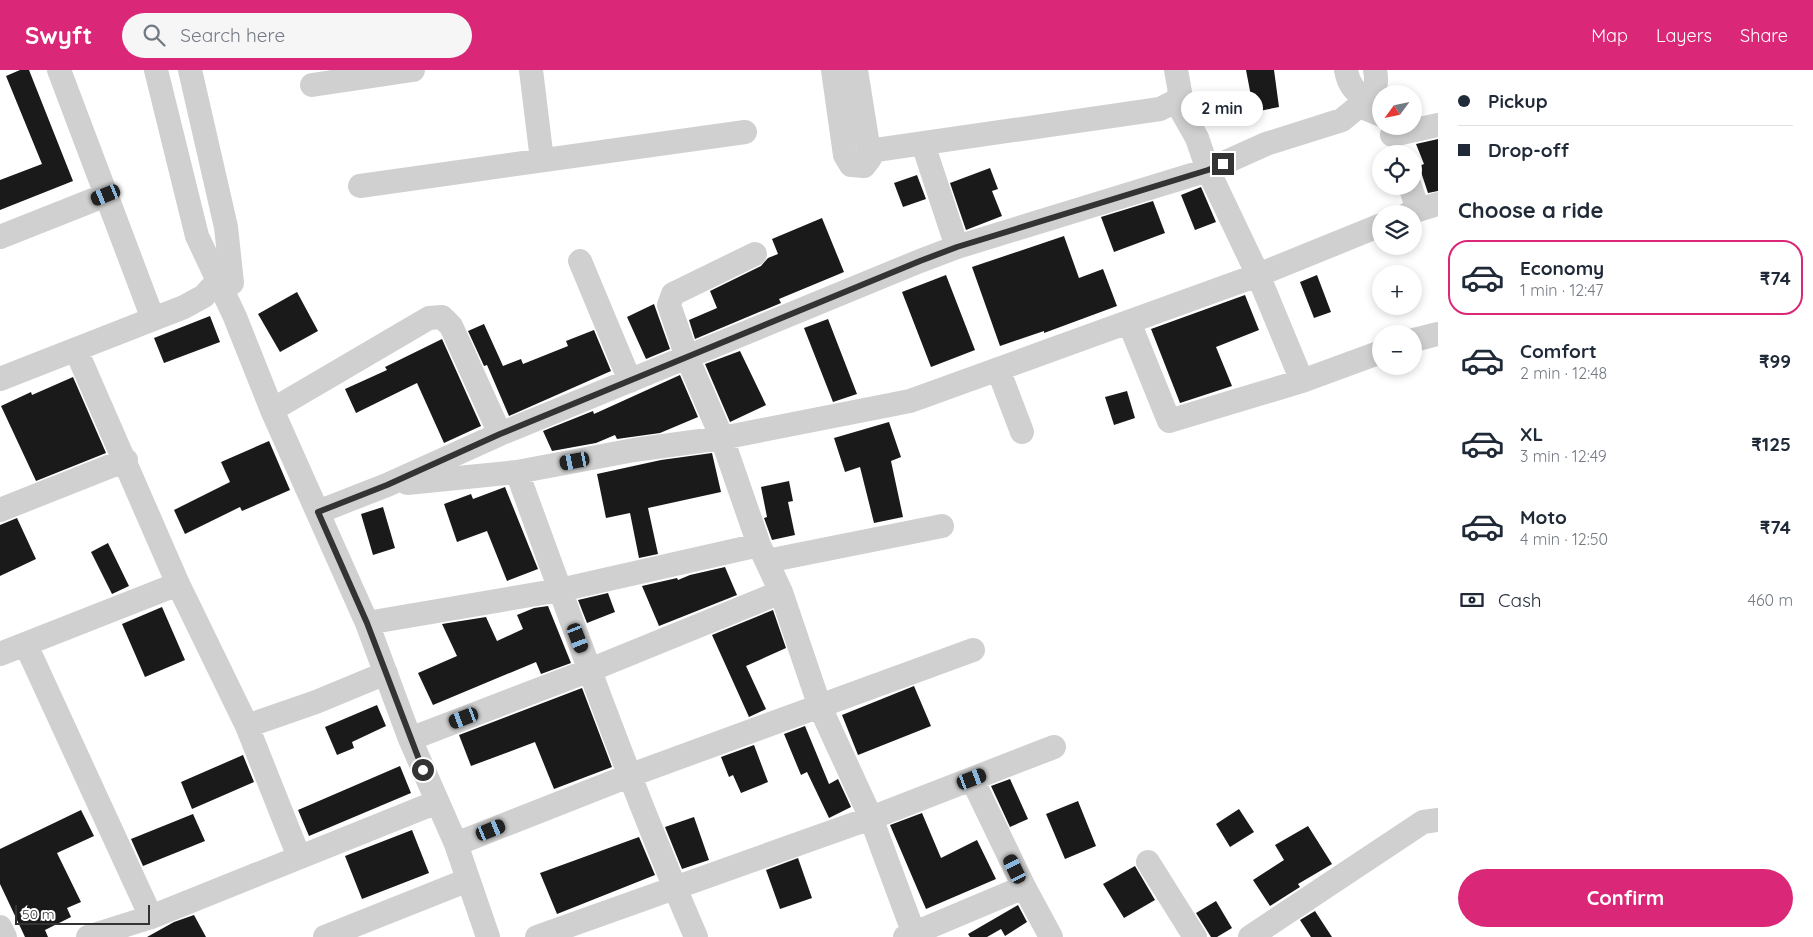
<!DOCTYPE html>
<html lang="en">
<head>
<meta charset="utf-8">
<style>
  :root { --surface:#fff; --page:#f6f6f7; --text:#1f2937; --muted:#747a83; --line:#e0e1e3; --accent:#db2777 }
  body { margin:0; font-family:Quicksand,sans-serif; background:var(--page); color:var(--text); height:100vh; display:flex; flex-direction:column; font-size:19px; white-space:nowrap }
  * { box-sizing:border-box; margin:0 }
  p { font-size:16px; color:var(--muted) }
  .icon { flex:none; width:28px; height:28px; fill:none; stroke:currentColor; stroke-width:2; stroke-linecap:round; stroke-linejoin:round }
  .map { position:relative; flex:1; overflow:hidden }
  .panel { display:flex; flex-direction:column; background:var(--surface); width:375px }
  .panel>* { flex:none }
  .guide { display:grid; align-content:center; height:110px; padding:0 20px; background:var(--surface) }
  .needle { width:32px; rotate:237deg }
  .buttons { position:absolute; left:1372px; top:15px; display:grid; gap:10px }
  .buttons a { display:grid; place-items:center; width:50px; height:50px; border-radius:50%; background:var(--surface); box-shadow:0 2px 8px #0003; font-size:25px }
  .scale { position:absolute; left:15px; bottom:12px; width:135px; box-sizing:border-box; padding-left:5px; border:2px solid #333; border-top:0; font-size:14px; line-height:18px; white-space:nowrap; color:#333; -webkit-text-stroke:4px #fff; paint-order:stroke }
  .end { position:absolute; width:22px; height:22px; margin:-11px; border:6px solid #333; background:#fff; box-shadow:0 0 0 2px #fff }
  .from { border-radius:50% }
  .bubble { position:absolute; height:35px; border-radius:18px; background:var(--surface); box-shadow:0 2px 8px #0003; font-size:16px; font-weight:800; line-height:35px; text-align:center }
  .car { position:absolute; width:15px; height:30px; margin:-15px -8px; border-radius:6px; box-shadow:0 0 4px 1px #0007; background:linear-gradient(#222 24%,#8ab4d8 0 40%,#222 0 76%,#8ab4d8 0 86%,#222 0) }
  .guide b { display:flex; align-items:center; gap:18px; height:48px; font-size:19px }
  .guide b+b { border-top:1px solid var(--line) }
  .guide i { width:12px; height:12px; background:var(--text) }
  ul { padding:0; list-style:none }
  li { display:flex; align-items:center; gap:15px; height:75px; margin:0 10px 8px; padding:0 10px; border:2px solid transparent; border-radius:20px }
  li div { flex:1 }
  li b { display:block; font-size:19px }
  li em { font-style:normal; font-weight:800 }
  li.on { border-color:var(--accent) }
  li>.icon { width:45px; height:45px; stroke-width:1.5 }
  h2 { padding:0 20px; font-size:22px; line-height:60px }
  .pay { display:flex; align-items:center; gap:12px; height:55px; padding:0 20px; font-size:19px }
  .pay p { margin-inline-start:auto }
  .button { display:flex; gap:10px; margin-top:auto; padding:10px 20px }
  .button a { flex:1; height:58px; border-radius:30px; background:var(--accent); color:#fff; font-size:20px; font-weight:800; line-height:58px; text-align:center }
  header { display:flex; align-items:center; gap:30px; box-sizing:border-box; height:70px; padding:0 25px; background:var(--accent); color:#fff }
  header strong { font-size:24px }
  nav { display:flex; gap:28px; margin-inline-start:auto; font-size:18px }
  .search { width:350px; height:45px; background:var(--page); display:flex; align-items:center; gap:12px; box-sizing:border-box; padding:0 18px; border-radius:28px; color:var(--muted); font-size:19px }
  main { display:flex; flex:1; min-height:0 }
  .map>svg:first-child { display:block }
  .building { fill:#1a1a1a }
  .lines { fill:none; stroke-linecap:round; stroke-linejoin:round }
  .minor { stroke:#d0d0d0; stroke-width:24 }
  .route { stroke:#333; stroke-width:6 }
</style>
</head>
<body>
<header>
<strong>Swyft</strong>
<div class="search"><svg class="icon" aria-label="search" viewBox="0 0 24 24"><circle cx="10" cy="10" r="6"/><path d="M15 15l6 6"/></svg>Search here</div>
<nav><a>Map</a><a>Layers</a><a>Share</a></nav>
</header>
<main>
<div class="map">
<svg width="1438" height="867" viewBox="0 0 1438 867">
  <rect width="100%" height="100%" fill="#fff"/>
  <path class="building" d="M20,0H29L73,111L0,140V110L42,94L6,6Z
    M1246,0H1274L1279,37L1254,42Z
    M1438,69V121L1428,123L1419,96L1424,94L1416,74Z
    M990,98L998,119L992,121L1002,146L966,160L950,113Z
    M917,105L926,129L903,137L894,113Z
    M1201,117L1216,152L1195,160L1181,125Z
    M1153,131L1165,163L1114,182L1101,147Z
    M822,148L844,202L779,229L781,233L695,269L689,250L717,238L710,221L761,196L768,188L778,184L772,169Z
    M1064,166L1079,208L1103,199L1117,236L1044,263V261L1000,276L972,197Z
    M946,205L975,280L931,297L902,222Z
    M1317,205L1331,242L1314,248L1300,212Z
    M297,222L318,261L280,282L258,244Z
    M1245,225L1259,260L1216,277L1232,316L1180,333L1151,259Z
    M654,234L670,279L646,289L627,247Z
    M210,246L220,272L164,293L154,268Z
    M828,249L857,324L833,332L804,258Z
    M484,254L503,296L521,289L523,294L568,276L566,271L594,260L611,301L509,346L487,295L484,296L468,261Z
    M442,269L481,356L444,373L417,313L356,343L345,319L387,300L385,297Z
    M740,281L766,335L730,352L705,294Z
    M680,305L698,347L660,363L617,369L615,365L596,373L552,381L543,361L593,341L594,344Z
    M73,307L106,383L36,411L1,336L31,322L32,325Z
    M1127,321L1135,348L1114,355L1105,327Z
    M889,352L901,387L891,391L903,447L874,453L860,397L845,402L834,368Z
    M269,371L290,420L242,441L240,437L185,464L174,440L230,412L221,392Z
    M712,383L721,422L648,438L658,484L639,488L630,443L606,448L597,404L661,390Z
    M789,411L793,431L788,432L795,465L772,470L764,448L767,447L761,417Z
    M505,417L538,499L507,511L487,461L457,472L444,434L471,424L473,429Z
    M383,437L395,478L373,485L361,444Z
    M17,448L36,489L0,506V455Z
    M108,473L129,516L112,524L91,482Z
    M725,497L737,525L659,556L642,516L677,508L678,510L690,505Z
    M608,523L615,542L587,553L578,530Z
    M548,536L571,593L541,604L536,592L433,635L418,603L457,586L442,554L486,547L497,571L523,559L517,545L534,538Z
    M162,537L185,590L145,607L122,554Z
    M773,540L786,578L746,596L766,639L749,647L712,565Z
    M914,616L931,656L858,685L842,645Z
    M582,618L612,697L554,719L535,672L471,696L459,665Z
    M377,635L386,656L352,672L354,678L337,685L325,657Z
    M805,656L829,714L838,709L851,737L829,748L807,702L801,705L784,664Z
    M754,675L768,712L741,723L733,705L729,707L721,687Z
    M243,685L254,712L192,739L181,712Z
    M400,696L411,723L309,766L298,740Z
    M1010,709L1028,749L1010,757L991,716Z
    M1078,731L1096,776L1065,789L1046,744Z
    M1239,739L1254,762L1230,777L1216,754Z
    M81,740L94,766L57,783L81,832L67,838L71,847L45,860L48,867H25L0,814V779Z
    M922,743L941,788L977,770L996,809L926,839L890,755Z
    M193,744L205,771L143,796L131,769Z
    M694,747L709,790L682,799L665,757Z
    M1308,756L1332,794L1298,814L1300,817L1270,836L1253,810L1284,790L1275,775Z
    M412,760L429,803L362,829L345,786Z
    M639,767L655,805L557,844L540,803Z
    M798,788L812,828L780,839L766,800Z
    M1135,796L1155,830L1124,848L1103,814Z
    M1216,831L1232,858L1217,867H1211L1196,843Z
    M1018,835L1027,852L1005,866L1001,859L987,867H970L968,864Z
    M1315,841L1332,867H1311L1300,850Z
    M194,845L206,867H147L174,852Z"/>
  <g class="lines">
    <path class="minor" d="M59,0L153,249
      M156,0L197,166L235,247L272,340L367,553L410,669L456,774L488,867
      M190,0L226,157L232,213
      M531,0L542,90
      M833,0L845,85L851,95L864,96L870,88L856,0
      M1346,0C1351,32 1382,36 1375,0
      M312,15L413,0
      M1176,31L1197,68L1208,100L1258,205L1302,311
      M1359,36L1381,45
      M1392,65L1438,55
      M923,74L957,177
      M869,81L1160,39L1176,31L1180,22L1176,0
      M360,116L745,62
      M1418,140L1438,134
      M1408,144L1418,140L1410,116
      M0,167L106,125
      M755,184L673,224L669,235L687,287L722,368L759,475L781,522L820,637L871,748L914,864
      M580,191L630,311
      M1129,252L1169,351L1302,311L1381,282
      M1414,270L1438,264
      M76,280L178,514L247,656L316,632L386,603
      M998,299L1022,362
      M0,309L184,237L204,226L230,197
      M272,340L429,248L442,247L451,256L500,364
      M517,402C574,558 630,715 696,867
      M407,413L517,402L634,380L722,368L910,331L1258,205L1381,155
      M0,440L126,390
      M318,442L387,415L500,364L920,191L957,177L1208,100L1266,74L1342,50L1359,36L1365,27
      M767,491L942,456
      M367,553L560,520L759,475
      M26,575L151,847L437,732
      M0,584L178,514
      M247,656L299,787
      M410,669L590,600L781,522
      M972,709L1024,817L1051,867
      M456,774L631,705L973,580
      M1148,792L1195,867
      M0,857L5,867
      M88,867L151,847
      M325,867L468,810
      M537,867L871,748L1054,677
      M905,867L1024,817
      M1250,867L1423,752L1438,750"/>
  </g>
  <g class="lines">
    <path class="route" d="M423,700L367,553L318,442L387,415L500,364L920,191L957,177L1208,100L1223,94"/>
  </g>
</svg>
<div class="buttons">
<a><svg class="needle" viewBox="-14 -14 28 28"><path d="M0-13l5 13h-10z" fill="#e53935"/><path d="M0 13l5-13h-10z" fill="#747a83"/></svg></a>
<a><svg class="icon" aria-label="locate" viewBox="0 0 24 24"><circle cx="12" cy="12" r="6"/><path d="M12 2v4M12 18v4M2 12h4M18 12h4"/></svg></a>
<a><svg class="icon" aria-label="layers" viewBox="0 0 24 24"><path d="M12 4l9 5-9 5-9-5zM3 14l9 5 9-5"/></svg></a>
<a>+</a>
<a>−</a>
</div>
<div class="scale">50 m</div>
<i class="end from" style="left:423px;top:700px"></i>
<i class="end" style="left:1223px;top:94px"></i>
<div class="bubble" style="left:1181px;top:21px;width:82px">2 min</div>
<i class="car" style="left:106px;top:125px;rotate:248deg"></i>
<i class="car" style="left:575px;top:391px;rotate:259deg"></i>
<i class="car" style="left:578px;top:568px;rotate:159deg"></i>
<i class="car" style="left:464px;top:648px;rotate:249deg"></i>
<i class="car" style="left:972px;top:709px;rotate:69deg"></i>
<i class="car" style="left:491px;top:760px;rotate:68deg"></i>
<i class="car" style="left:1015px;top:799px;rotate:334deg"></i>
</div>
<section class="panel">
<div class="guide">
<b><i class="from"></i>Pickup</b>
<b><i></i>Drop-off</b>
</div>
<h2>Choose a ride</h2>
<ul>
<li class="on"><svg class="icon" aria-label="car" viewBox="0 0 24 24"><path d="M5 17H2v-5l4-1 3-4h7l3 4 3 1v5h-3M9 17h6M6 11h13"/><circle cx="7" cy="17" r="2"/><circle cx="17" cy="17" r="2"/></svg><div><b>Economy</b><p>1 min · 12:47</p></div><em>₹74</em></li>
<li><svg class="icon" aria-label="car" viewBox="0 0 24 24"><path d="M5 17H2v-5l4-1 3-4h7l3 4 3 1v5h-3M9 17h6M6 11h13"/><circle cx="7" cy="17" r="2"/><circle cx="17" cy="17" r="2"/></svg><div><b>Comfort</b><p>2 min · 12:48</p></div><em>₹99</em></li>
<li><svg class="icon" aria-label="car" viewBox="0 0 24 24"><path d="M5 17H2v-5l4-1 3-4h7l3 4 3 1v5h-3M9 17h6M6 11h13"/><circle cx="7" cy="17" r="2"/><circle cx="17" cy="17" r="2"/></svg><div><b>XL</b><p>3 min · 12:49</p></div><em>₹125</em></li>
<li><svg class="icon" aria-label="car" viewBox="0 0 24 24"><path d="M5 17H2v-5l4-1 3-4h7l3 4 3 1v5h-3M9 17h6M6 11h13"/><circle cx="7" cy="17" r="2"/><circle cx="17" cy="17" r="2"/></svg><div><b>Moto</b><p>4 min · 12:50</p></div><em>₹74</em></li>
</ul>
<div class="pay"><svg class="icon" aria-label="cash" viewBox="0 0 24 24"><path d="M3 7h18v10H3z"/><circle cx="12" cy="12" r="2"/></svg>Cash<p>460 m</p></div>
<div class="button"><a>Confirm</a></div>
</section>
</main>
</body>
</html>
